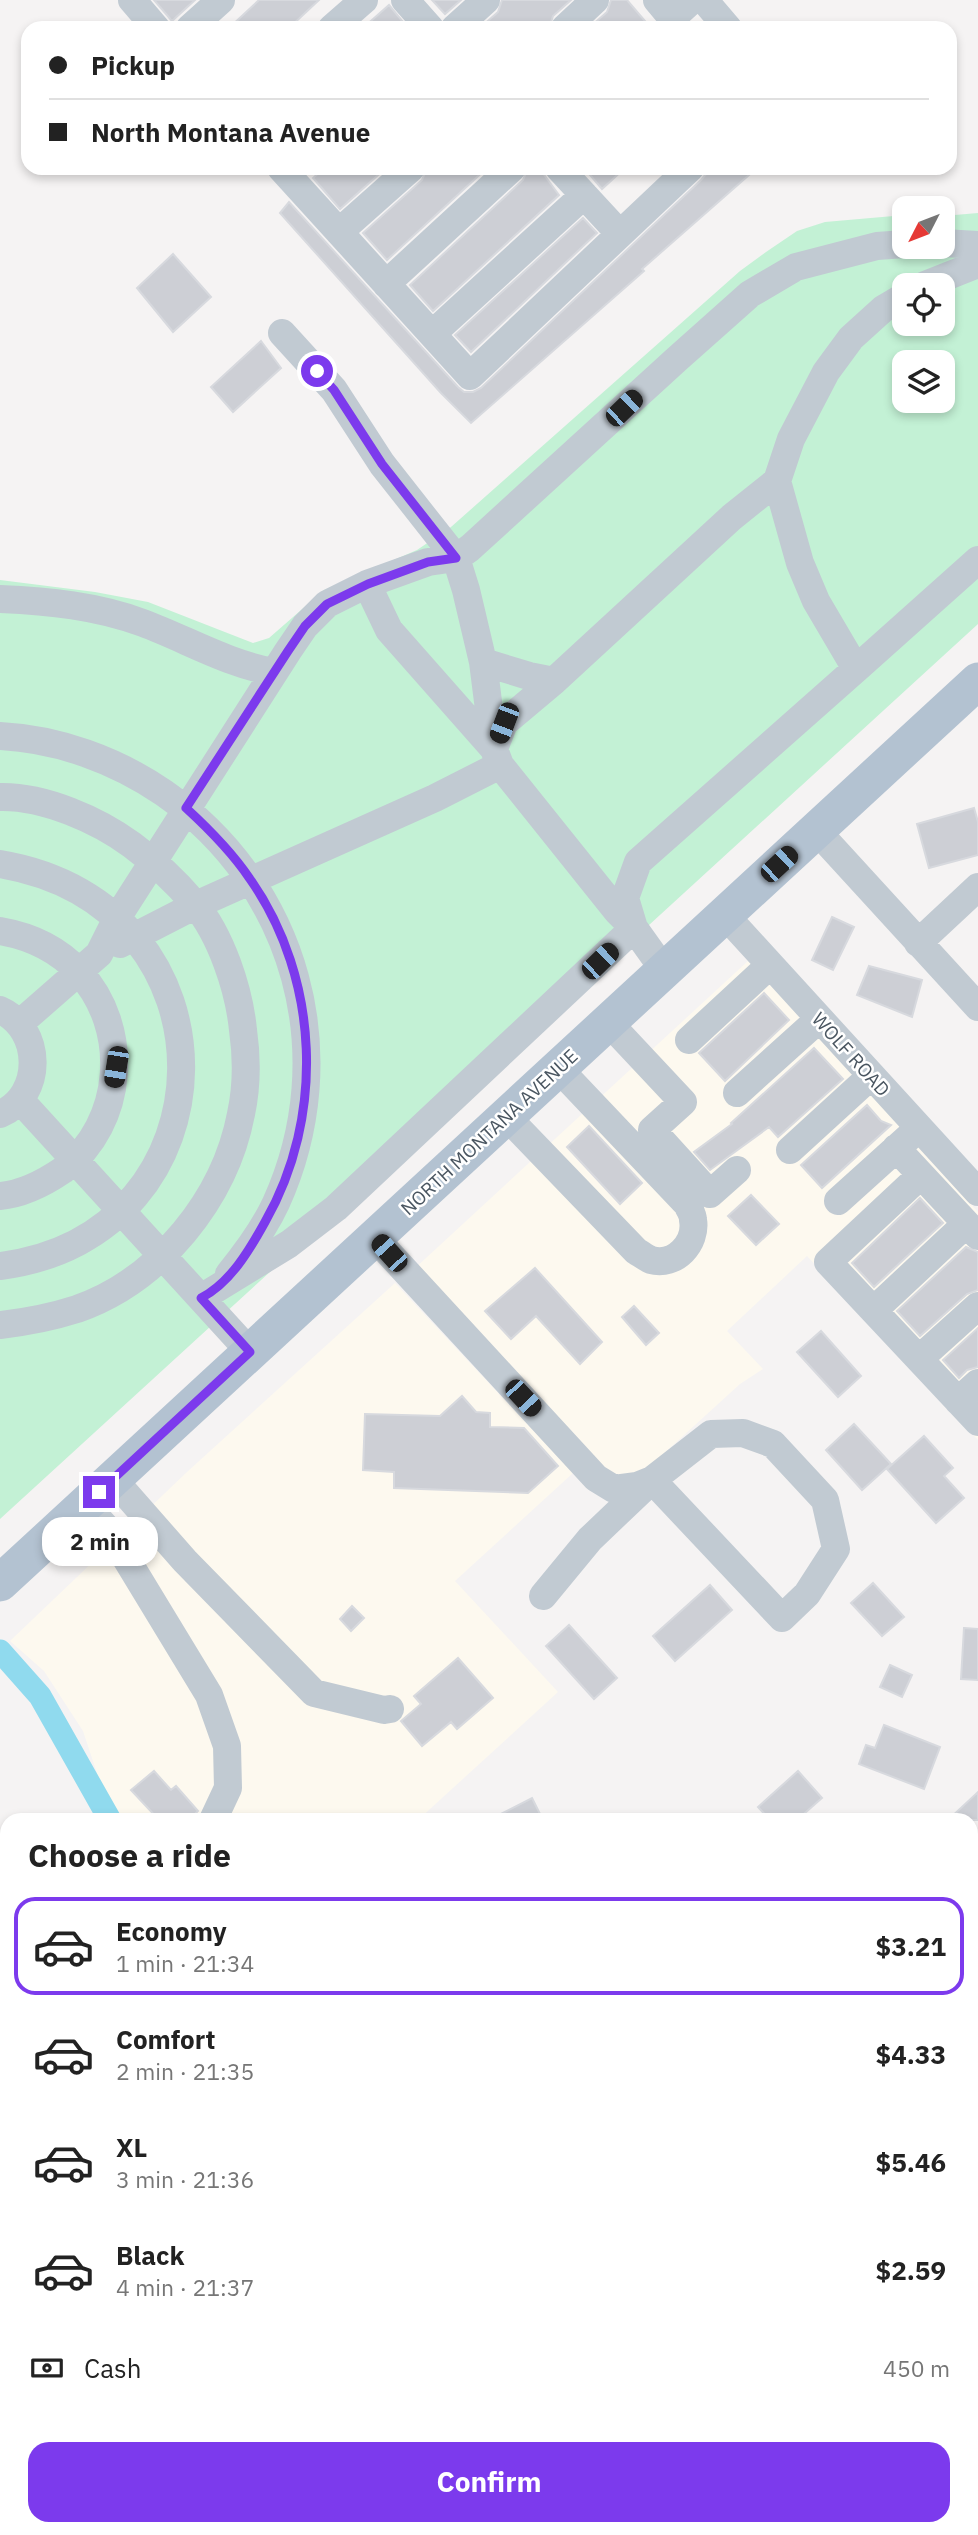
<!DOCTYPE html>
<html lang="en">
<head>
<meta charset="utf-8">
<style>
  :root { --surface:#fff; --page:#f2f2f2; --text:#222; --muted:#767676; --line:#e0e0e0; --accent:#7c3aed }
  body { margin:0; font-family:"IBM Plex Sans",sans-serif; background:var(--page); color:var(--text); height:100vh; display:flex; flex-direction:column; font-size:26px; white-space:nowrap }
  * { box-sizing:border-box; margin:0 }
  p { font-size:23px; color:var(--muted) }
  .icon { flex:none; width:38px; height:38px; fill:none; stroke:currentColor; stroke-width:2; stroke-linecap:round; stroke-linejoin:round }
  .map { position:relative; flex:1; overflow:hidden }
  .drawer { position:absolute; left:0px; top:1813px; width:978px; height:723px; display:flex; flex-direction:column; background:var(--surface); border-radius:21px 21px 0 0; box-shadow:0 4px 10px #0003 }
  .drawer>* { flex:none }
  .guide { position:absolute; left:21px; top:21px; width:936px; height:154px; border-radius:21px; box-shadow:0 4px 10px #0003; display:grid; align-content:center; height:154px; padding:0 28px; background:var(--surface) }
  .needle { width:46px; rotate:228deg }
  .buttons { position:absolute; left:892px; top:196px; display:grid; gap:14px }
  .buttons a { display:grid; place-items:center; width:63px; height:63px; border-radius:14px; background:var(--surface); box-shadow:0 4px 10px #0003; font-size:35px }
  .end { position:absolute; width:32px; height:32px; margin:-16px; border:9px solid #7c3aed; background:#fff; box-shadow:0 0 0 4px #fff }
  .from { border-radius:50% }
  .bubble { position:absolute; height:49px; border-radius:21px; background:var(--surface); box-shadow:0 4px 10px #0003; font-size:23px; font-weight:700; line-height:49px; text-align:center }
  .car { position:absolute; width:21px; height:42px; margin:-21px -10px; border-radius:9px; box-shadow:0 0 5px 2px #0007; background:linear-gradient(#222 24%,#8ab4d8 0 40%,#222 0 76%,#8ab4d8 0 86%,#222 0) }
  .guide b { display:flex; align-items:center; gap:24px; height:66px; font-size:26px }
  .guide b+b { border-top:2px solid var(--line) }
  .guide i { width:18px; height:18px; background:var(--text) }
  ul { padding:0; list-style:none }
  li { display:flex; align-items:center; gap:21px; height:98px; margin:0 14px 10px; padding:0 14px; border:4px solid transparent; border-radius:21px }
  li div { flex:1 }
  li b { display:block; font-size:26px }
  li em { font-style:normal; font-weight:700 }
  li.on { border-color:var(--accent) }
  li>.icon { width:63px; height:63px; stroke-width:1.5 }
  h2 { padding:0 28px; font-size:32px; line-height:84px }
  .pay { display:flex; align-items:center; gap:18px; height:77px; padding:0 28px; font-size:26px }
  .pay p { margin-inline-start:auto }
  .cta { display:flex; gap:14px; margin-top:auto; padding:14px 28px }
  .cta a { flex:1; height:80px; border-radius:21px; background:var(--accent); color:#fff; font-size:28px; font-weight:700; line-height:80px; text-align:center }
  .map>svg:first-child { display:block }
  .commercial { fill:#fdf9ef }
  .green { fill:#c3f1d5; fill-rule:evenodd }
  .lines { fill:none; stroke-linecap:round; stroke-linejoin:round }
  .canal { stroke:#90daee; stroke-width:23 }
  .building { fill:#cdcfd5; stroke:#d7d9de; stroke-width:2 }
  .minor { stroke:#c1cad2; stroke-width:28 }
  .major { stroke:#b3c2d1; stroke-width:37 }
  .route { stroke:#7c3aed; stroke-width:9 }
  .labels { text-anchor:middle; stroke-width:5; stroke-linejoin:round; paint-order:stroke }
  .street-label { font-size:19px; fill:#4a5661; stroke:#fff }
</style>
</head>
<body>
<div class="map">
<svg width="978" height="2535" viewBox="0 0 978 2535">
  <rect width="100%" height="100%" fill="#f5f3f3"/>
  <path class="commercial" d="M748,961L978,1212V1440L807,1256L727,1331L763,1369L740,1384L638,1477L616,1479L413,1270Z
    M395,1283L573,1473L455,1581L558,1692L418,1820H117L100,1782L83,1731L44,1671L10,1641L187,1472Z"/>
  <path class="green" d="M978,213V624L0,1519V580L95,592L148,602L253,643L269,638L324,590L417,550L451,527L740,271L766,252L797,231L825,222L905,215V247H943V216ZM905,285H943V324H905ZM905,362H943V401H905Z
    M971,2085L978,2093V2120L971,2126Z
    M978,2436V2535H943L937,2529H971V2442Z
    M294,2529H442L448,2535H290Z"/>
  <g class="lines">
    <path class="canal" d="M0,1651L40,1696L110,1820
      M111,2535L113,2529"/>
  </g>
  <path class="building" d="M154,0H195L172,21Z
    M259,0H319L289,28H229Z
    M432,0H461L445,14Z
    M502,0H571L553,16L549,28H480L498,12Z
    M611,0H627L651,28H589L607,12Z
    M389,5L408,28H363Z
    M324,168H386L340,209L313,178Z
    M427,168H487L387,260L363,233L422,180Z
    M528,168H539L559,195L433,311L410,285L523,180Z
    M584,168H625L602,189Z
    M711,168H757L642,269L644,271L471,423L441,393L280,213L289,202L458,387L464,392H473L481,388L701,180Z
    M583,218L597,233L471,352L455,335Z
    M173,254L211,297L173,332L137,288Z
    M261,341L281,368L233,412L211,387Z
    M974,808L978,822V855L929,868L917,824Z
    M832,917L854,927L833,970L812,960Z
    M869,966L922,980L912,1017L857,995Z
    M764,993L789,1020L725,1081L699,1053Z
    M814,1048L843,1079L778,1137L769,1127L710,1170L694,1152L732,1124L731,1123Z
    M867,1105L881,1121L891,1125L822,1188L801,1165Z
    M589,1126L642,1183L620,1204L567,1147Z
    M751,1195L779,1224L756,1245L728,1216Z
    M920,1198L943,1223L874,1287L852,1263Z
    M966,1247L978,1252V1290L967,1294L920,1336L897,1311Z
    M535,1268L602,1342L580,1364L536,1316L511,1339L485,1311Z
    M634,1306L659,1333L646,1345L622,1317Z
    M978,1328V1367L967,1370L959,1378L943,1360Z
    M821,1331L861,1376L838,1397L797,1352Z
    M462,1396L476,1412L490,1413V1427L524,1428L558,1466L528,1493L394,1488V1472L363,1470L365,1414L440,1416Z
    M854,1424L891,1464L862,1490L826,1450Z
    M924,1436L953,1468L944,1476L964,1498L936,1523L887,1469Z
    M873,1583L904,1617L882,1636L851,1603Z
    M710,1585L732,1610L675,1661L653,1636Z
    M352,1606L364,1618L351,1631L340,1619Z
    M569,1625L617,1678L594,1699L546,1646Z
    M964,1628L978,1629V1680L961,1679Z
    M458,1658L493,1698L457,1729L451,1722L422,1746L401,1721L421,1704L414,1696Z
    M890,1665L912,1675L902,1697L880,1687Z
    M884,1725L940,1747L924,1789L859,1764L866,1745L875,1748Z
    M154,1771L171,1790L176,1786L198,1811L189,1820H159L131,1790Z
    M798,1771L822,1798L797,1820H770L758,1807Z
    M978,1792V1820H948Z
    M532,1798L543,1820H489Z"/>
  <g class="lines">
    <path class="minor" d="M132,0L156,28
      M405,0L430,28
      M657,0L672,18L692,0
      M704,0L728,28
      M190,28L221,0
      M332,28L364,0
      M455,28L486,0
      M565,28L595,0
      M281,168L470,376L690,168
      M559,168L620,234
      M339,232L411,168
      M943,243L978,245
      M386,284L512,168
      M925,285L978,264
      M282,333L334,390L382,464L456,558L466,590L483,662L494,749L500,765L617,911L634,928L664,970
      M432,334L584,195
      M367,584L389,630L494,749L504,723L554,681L732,517L777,481L791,439L826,372L851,338L883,309L905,296
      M0,599C48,601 98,606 143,623C186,639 228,664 274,672
      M483,662L529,676L554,681
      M856,669L978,560
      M0,736C58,739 116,760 164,793C297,886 343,1055 276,1203C264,1229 247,1252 229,1274
      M0,797C44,796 98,820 132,845C155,862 176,882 194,903C221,935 239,989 243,1030C247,1058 247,1086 241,1114C225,1198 160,1280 77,1309C52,1317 27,1322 0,1325
      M816,830L978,1007
      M0,864C245,905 238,1236 0,1266
      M724,914L978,1192
      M0,931C29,936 58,949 79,972C131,1028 125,1123 63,1170C44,1183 23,1194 0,1196
      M918,943L978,887
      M120,944L196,905L435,798L500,765
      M0,1010C43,1029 44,1096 0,1114
      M608,1022L683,1102L652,1130L710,1194L737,1170
      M19,1024L99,954L117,918L288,651L305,626L327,604L367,584L428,562L456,558L470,548L677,359L750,294L796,267L877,246L905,244
      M689,1040L770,965
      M737,1093L819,1019
      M20,1100L250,1352
      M506,1116L636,1251C641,1254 646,1258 651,1260C675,1267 697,1243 693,1220C693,1214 689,1209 687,1204L558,1068
      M896,1148L978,1236
      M790,1150L871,1076
      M921,1175L828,1262L978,1422
      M838,1201L909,1137
      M374,1237L596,1478L614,1489L637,1486L652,1480L711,1434L743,1433L773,1444L825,1500L836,1549L807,1594L782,1618L652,1480L590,1539L543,1596
      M201,1298L289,1244L336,1208L634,928L625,898L638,862L856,669L816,601L800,563L777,481
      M874,1310L966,1224
      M919,1359L978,1306
      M958,1401L978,1383
      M113,1479L185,1561L314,1693L384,1710L390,1709
      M85,1504L110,1532L209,1695L227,1746L228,1788L213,1820
      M971,1905L978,1912
      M971,2289L978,2283
      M0,2433L7,2426
      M598,2529L604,2535
      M923,2529L929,2535
      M276,2535L279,2529
      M702,2535L709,2529"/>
    <path class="major" d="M0,1583L978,681"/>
  </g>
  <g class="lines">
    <path class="route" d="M99,1492L250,1352L201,1298C230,1283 249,1251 265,1222C325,1117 320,979 250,879C232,852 210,830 186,808L288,651L305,626L327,604L368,584L428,562L456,558L382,464L334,390L317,371"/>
  </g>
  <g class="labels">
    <g class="street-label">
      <text transform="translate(851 1054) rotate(48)" y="7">WOLF ROAD</text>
      <text transform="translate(489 1132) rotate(-43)" y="7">NORTH MONTANA AVENUE</text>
    </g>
  </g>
</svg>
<div class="buttons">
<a><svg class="needle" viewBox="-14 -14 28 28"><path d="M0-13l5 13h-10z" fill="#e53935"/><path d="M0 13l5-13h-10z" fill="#767676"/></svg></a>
<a><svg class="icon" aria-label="locate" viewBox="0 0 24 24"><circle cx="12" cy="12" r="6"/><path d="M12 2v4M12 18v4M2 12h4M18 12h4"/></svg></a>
<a><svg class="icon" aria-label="layers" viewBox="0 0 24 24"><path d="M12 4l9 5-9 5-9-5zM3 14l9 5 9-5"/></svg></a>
</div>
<i class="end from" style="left:317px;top:371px"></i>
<i class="end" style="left:99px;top:1492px"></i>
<div class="bubble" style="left:42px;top:1517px;width:116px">2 min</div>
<i class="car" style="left:624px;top:408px;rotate:46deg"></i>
<i class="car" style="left:504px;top:723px;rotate:201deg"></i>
<i class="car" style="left:779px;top:864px;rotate:47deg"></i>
<i class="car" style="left:600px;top:961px;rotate:46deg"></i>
<i class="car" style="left:116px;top:1067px;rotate:189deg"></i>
<i class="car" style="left:389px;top:1253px;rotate:318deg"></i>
<i class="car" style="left:523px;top:1398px;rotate:137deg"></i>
<div class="guide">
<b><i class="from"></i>Pickup</b>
<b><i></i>North Montana Avenue</b>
</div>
<section class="drawer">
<h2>Choose a ride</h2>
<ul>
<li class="on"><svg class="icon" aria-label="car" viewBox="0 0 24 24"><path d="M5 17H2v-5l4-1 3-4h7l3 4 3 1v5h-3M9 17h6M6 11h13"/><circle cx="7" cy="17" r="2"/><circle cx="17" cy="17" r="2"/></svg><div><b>Economy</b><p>1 min · 21:34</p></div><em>$3.21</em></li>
<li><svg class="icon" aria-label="car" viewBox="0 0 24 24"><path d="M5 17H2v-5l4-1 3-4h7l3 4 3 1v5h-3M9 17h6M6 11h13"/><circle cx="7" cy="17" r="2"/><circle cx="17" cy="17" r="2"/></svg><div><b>Comfort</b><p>2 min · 21:35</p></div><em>$4.33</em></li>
<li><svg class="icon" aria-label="car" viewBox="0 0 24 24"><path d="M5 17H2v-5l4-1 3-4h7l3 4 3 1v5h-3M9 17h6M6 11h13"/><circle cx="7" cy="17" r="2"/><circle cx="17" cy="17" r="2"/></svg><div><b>XL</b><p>3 min · 21:36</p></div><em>$5.46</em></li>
<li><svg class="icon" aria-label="car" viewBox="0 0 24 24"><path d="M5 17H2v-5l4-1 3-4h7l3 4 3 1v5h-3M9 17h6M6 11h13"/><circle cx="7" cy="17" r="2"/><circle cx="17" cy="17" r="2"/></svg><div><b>Black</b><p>4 min · 21:37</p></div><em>$2.59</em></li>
</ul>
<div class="pay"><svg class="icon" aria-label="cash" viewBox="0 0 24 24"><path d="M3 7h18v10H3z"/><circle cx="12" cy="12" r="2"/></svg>Cash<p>450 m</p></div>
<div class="cta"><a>Confirm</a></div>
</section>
</div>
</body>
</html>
